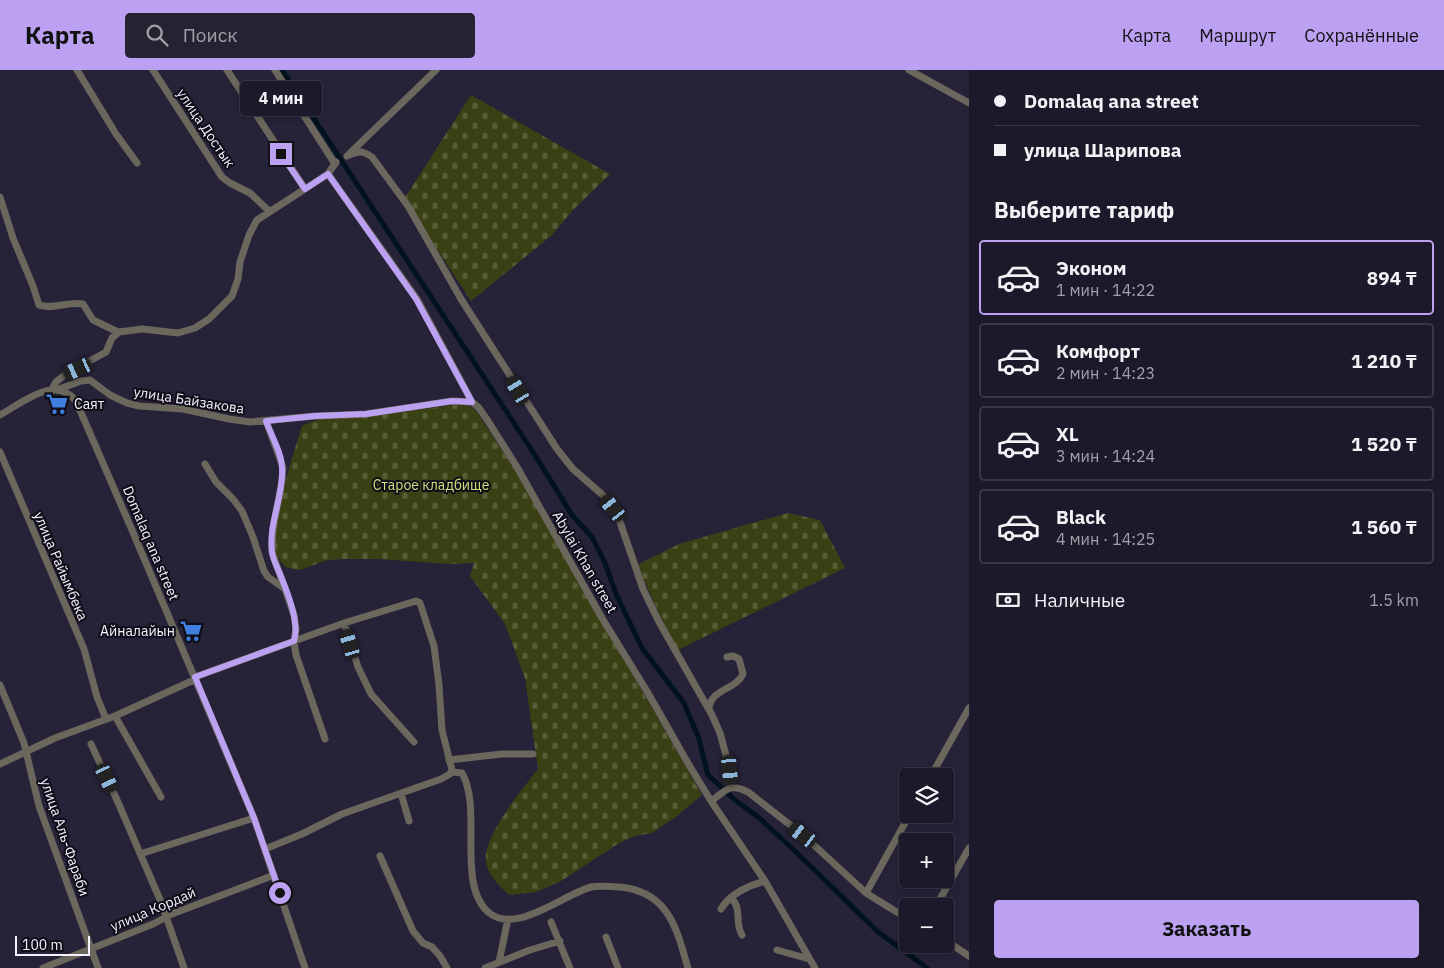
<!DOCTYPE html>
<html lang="ru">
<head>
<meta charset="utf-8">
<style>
  :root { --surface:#1c1a2a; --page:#252332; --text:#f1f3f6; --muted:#a0a1a8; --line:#3a3847; --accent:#bca0f2 }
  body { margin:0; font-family:"IBM Plex Sans",sans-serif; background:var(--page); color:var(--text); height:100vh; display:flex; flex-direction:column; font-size:19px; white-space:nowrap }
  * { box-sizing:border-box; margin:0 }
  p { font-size:16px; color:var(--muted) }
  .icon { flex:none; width:28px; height:28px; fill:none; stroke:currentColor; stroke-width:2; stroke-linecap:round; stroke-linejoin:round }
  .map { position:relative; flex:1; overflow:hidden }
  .drawer { display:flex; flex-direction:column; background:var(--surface); width:475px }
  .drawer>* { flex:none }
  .hud { display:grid; align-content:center; height:110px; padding:0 25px; background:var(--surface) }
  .buttons { position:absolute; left:899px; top:698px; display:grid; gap:10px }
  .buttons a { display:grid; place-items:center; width:55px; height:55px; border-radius:5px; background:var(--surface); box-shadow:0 2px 8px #0003,0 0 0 1px var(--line); font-size:25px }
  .scale { position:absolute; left:15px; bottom:12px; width:75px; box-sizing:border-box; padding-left:5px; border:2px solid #f4f2ff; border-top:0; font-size:14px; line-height:18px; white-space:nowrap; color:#f4f2ff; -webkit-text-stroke:4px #0f0d17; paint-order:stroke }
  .end { position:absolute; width:22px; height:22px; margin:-11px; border:6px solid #bca0f2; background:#111; box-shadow:0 0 0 2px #111 }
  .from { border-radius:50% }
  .bubble { position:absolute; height:35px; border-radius:5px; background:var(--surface); box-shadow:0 2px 8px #0003,0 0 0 1px var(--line); font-size:16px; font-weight:800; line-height:35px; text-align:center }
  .car { position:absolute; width:15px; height:30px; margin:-15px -8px; border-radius:6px; box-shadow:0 0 4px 1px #0007; background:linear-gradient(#222 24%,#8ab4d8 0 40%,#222 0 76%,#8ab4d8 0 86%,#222 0) }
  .hud b { display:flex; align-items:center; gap:18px; height:48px; font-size:19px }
  .hud b+b { border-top:1px solid var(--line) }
  .hud i { width:12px; height:12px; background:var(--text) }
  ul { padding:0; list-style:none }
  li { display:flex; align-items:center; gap:15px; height:75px; margin:0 10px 8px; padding:0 15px; border:2px solid var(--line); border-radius:5px }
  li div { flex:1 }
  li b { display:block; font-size:19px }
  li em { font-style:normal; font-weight:800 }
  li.active { border-color:var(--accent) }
  li>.icon { width:45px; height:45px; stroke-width:1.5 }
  h2 { padding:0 25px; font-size:22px; line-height:60px }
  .pay { display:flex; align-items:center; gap:12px; height:55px; padding:0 25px; font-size:19px }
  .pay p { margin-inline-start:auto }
  .button { display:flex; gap:10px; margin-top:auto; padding:10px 25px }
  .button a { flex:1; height:58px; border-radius:5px; background:var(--accent); color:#111; font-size:20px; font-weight:800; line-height:58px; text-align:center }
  header { display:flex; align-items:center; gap:30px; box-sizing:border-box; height:70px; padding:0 25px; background:var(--accent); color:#111 }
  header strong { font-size:24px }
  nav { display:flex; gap:28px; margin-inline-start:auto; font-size:18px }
  .search { width:350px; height:45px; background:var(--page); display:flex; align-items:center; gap:12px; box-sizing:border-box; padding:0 18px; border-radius:5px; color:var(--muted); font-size:19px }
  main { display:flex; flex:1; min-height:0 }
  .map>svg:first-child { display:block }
  .cemetery { fill:url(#cemetery-stones) }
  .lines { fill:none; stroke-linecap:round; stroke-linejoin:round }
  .canal { stroke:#00121e; stroke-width:5 }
  .minor { stroke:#6b675c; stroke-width:7 }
  .route { stroke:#bca0f2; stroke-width:6 }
  .labels { text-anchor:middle; stroke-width:4; stroke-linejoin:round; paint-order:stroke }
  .street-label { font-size:14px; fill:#f4f2ff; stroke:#0f0d17 }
  .poi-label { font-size:14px; fill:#f4f2ff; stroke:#0f0d17; text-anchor:start }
  .park-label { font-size:14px; fill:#cee17c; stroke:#0f0d17 }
</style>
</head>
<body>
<header>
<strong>Карта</strong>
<div class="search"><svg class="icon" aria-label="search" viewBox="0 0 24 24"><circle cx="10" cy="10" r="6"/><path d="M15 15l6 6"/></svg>Поиск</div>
<nav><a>Карта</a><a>Маршрут</a><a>Сохранённые</a></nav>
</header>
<main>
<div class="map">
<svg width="969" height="898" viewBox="0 0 969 898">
  <defs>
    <pattern id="cemetery-stones" width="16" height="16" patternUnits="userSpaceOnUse" patternTransform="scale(1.25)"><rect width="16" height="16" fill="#394114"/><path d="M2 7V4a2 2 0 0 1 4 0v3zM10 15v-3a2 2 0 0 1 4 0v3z" fill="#565d37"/></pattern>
  </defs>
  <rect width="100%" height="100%" fill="#262238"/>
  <path class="cemetery" d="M471,25L610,104L573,140L551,166L471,231L404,129Z
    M454,335H468L477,342L519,406L702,725L677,746L652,763L634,766L616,775L561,811L536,822L509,825C499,815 488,806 486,791C482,768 523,718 538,699L525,608L505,554L470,506L474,493L450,494L378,489H344L328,490L300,500L285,497L275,483L276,451L291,391L302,356L319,349L362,347Z
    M788,443L820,450L845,498L678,580L664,554L637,495L679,474Z"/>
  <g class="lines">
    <path class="canal" d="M282,0L533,382L572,445L592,467L605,493L616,524L642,578L684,633L699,669L708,705L735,730L758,747L793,779L877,861L927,898"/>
    <path class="minor" d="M77,0L116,64L137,93
      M153,0L222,107L230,113L250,123L269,141
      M227,0L305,119
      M275,0L335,94
      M909,0L969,33
      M349,84L436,0
      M347,86C358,81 362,80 372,87L408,136L461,229L557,379L573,399L605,427L619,449L643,519L659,552L712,645L720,663L730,700L731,717
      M328,104L417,229L472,332L479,338L488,351L517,397L602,548L648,623L689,695L711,731L765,811L815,898
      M0,127L13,168L33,216L39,235C53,240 68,231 83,234L93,250L118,262
      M52,319L56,312L66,304L106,282L112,268L119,262L142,259L178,263L195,258L209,249L232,226L238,209L240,192L249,165L257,150L328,104L336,92
      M59,319L81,311L90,310L110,325L127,333L139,336L183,339L229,349L250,352L315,346L366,344L452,331L472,332
      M0,345C22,333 55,304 76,331L132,460L254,748L305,898
      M266,351L279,386L283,398L282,411L273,458L272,482L294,545L296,559L294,571L296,585L325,669
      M0,382L84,579L97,627L106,649
      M205,394L216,412L233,429L242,441L253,467L264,501L268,507L285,519
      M344,553L358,597L371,624L414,672
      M195,607L344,553L416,531L420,533L434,576L439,615L442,660L452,700L450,704L441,709L342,744L302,764L265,779
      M0,615L24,673L39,736L98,898
      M709,639C710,619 736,620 743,604L739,589L733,586L727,587
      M115,646L161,727
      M91,674L117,730L161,832L184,898
      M449,690L502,684H533
      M0,694L55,668L115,646L196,609
      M451,702L462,703C483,740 456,813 488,842C515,866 564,824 591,817C600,815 611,817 621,817C638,819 653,825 664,839C677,855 682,878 688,898
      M931,706L969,638
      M401,723L409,751
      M711,731C726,721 729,712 748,722L803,765L866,823L908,849
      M140,784L254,748
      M380,786L413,861L423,873L432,877L440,886L447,898
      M866,823L910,744
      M730,828C743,836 734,853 742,865
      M936,836L969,778
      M721,839C730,824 749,815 765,811
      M551,852L570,898
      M606,867L618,898
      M945,870L969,886
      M777,880L809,889
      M499,892L508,849
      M43,898L153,854L172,844L274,805
      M485,898L530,880L560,871"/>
  </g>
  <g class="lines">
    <path class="route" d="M280,823L254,748L195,607L294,571C300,553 287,521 280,504C277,497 273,490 272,482C268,454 284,426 282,398C282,383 271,365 266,351L315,346L366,344L452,331L472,332L416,229L328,104L305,119L281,84"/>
  </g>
  <defs>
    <g id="supermarket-bare" transform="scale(1.725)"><path d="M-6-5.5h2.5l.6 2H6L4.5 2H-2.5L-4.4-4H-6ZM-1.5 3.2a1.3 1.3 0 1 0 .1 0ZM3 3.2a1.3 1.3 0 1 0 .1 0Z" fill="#3f7fe0" stroke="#0f0d17" stroke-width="2.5" paint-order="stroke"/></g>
  </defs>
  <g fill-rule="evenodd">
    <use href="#supermarket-bare" x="57" y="334"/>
    <use href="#supermarket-bare" x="191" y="561"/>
  </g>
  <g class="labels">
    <g class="street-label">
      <text transform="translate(206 58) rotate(56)" y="5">улица Достык</text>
      <text transform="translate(189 330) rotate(9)" y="5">улица Байзакова</text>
      <text transform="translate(151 473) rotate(67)" y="5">Domalaq ana street</text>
      <text transform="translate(585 492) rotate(60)" y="5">Abylai Khan street</text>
      <text transform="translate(61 496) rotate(67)" y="5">улица Райымбека</text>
      <text transform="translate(65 767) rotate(71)" y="5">улица Аль-Фараби</text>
      <text transform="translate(153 839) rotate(-23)" y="5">улица Кордай</text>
    </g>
    <g class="poi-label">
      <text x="74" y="339">Саят</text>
      <text x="175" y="566" text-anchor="end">Айналайын</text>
    </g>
    <g class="park-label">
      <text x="431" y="420">Старое кладбище</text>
    </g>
  </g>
</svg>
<div class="buttons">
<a><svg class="icon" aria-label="layers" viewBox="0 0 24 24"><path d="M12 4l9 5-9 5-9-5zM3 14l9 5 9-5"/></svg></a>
<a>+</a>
<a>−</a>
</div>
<div class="scale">100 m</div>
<i class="end from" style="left:280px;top:823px"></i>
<i class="end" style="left:281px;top:84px"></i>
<div class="bubble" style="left:240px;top:11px;width:82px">4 мин</div>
<i class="car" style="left:78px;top:299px;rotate:246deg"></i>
<i class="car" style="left:518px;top:320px;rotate:329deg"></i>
<i class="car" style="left:613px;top:438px;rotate:321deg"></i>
<i class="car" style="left:350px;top:574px;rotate:343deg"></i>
<i class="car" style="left:730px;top:700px;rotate:175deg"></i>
<i class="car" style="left:107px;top:708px;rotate:155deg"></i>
<i class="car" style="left:803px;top:765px;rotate:307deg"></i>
</div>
<section class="drawer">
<div class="hud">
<b><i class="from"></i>Domalaq ana street</b>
<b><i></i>улица Шарипова</b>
</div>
<h2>Выберите тариф</h2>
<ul>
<li class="active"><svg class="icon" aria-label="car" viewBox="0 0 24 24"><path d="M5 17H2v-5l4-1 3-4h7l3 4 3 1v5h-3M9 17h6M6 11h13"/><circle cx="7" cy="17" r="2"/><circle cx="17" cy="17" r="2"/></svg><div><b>Эконом</b><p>1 мин · 14:22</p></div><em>894 ₸</em></li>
<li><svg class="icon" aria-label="car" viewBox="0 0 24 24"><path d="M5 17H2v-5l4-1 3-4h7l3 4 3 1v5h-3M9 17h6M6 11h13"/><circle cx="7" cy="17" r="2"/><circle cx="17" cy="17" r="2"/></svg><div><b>Комфорт</b><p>2 мин · 14:23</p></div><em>1 210 ₸</em></li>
<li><svg class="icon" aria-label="car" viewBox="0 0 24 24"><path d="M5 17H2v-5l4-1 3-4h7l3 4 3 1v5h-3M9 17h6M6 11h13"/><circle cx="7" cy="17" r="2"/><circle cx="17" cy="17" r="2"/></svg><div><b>XL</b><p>3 мин · 14:24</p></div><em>1 520 ₸</em></li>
<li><svg class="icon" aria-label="car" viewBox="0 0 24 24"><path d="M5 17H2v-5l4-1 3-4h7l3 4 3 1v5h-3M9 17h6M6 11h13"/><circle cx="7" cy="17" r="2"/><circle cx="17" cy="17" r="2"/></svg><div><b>Black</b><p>4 мин · 14:25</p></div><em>1 560 ₸</em></li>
</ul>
<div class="pay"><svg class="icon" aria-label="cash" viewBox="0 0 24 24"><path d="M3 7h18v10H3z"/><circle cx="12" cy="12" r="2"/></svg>Наличные<p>1.5 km</p></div>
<div class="button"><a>Заказать</a></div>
</section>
</main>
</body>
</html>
